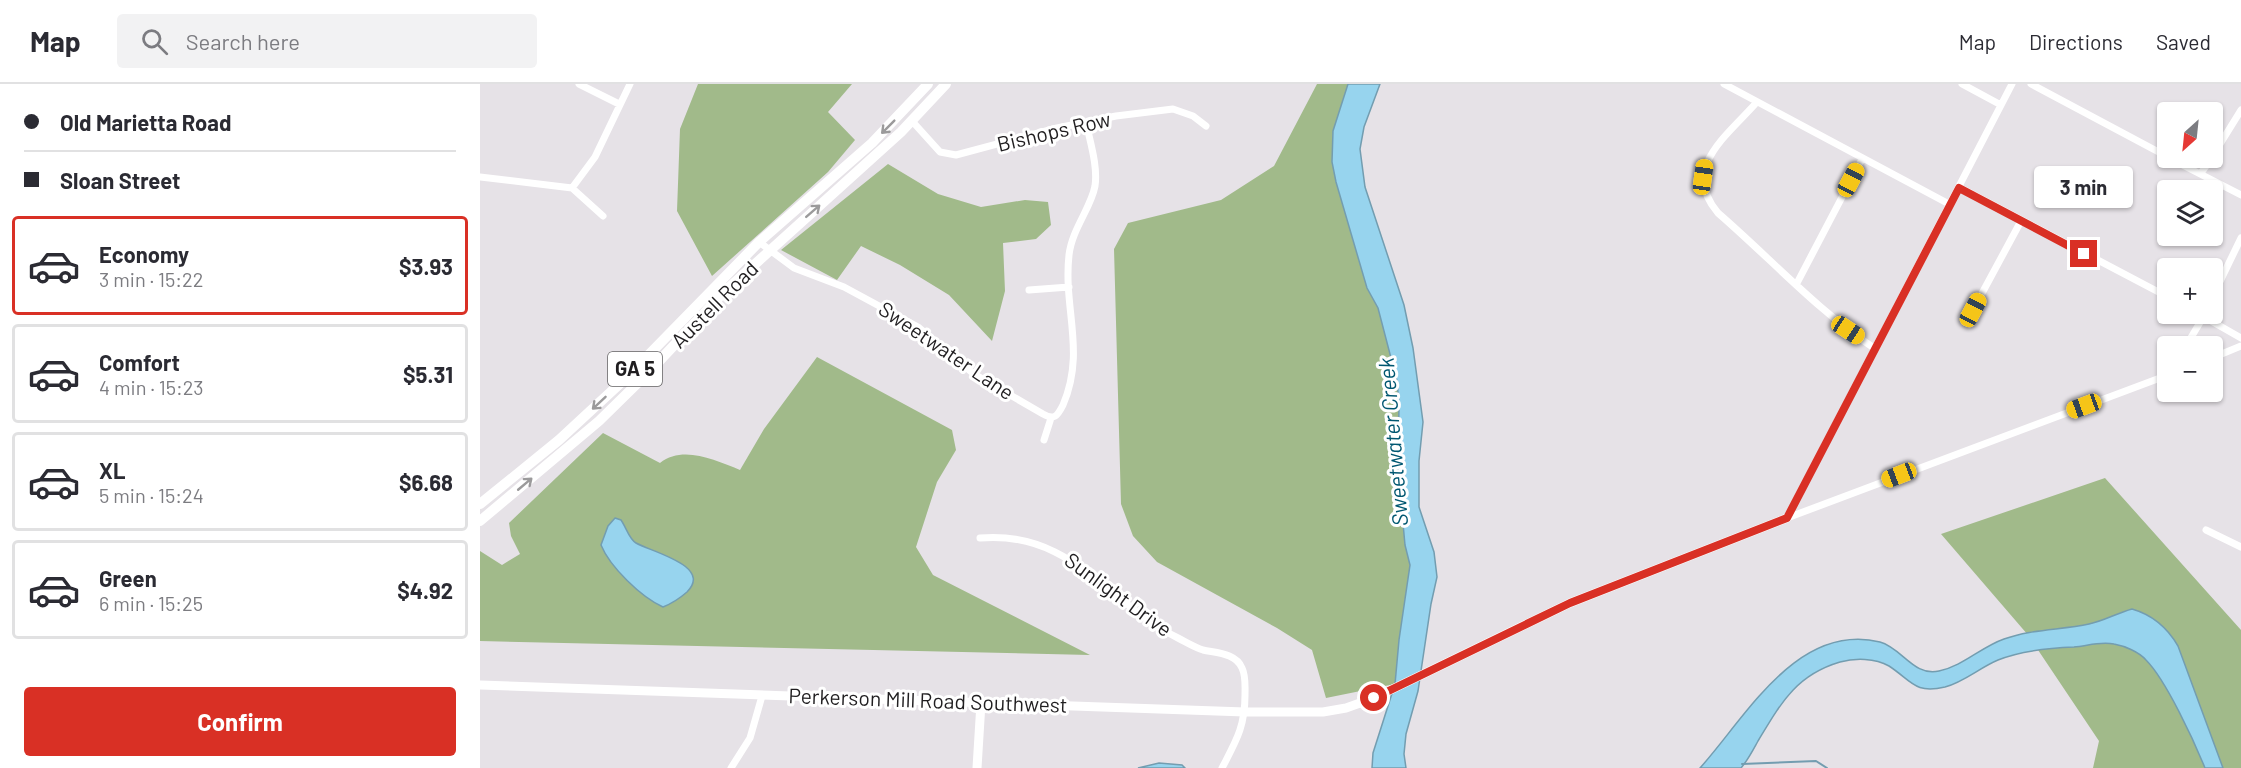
<!DOCTYPE html>
<html lang="en">
<head>
<meta charset="utf-8">
<style>
  :root { --surface:#fff; --page:#f2f2f3; --text:#2b2b33; --muted:#7c7c81; --line:#e1e1e2; --accent:#d93025 }
  body { margin:0; font-family:Barlow,sans-serif; background:var(--page); color:var(--text); height:100vh; display:flex; flex-direction:column; font-size:22px; white-space:nowrap }
  * { box-sizing:border-box; margin:0 }
  p { font-size:20px; color:var(--muted) }
  .icon { flex:none; width:33px; height:33px; fill:none; stroke:currentColor; stroke-width:2; stroke-linecap:round; stroke-linejoin:round }
  .map { position:relative; flex:1; overflow:hidden }
  .sheet { display:flex; flex-direction:column; background:var(--surface); width:480px }
  .sheet>* { flex:none }
  .hud { display:grid; align-content:center; height:132px; padding:0 24px; background:var(--surface) }
  .needle { width:39px; rotate:207deg }
  .controls { position:absolute; left:1677px; top:18px; display:grid; gap:12px }
  .controls a { display:grid; place-items:center; width:66px; height:66px; border-radius:6px; background:var(--surface); box-shadow:0 2px 4px #0004; font-size:30px }
  .end { position:absolute; width:27px; height:27px; margin:-14px; border:8px solid #d93025; background:#fff; box-shadow:0 0 0 3px #fff }
  .from { border-radius:50% }
  .bubble { position:absolute; height:42px; border-radius:6px; background:var(--surface); box-shadow:0 2px 4px #0004; font-size:20px; font-weight:700; line-height:42px; text-align:center }
  .car { position:absolute; width:18px; height:36px; margin:-18px -9px; border-radius:8px; box-shadow:0 0 4px 2px #0007; background:linear-gradient(#f5c518 24%,#345 0 40%,#f5c518 0 76%,#345 0 86%,#f5c518 0) }
  .hud b { display:flex; align-items:center; gap:21px; height:57px; font-size:22px }
  .hud b+b { border-top:2px solid var(--line) }
  .hud i { width:15px; height:15px; background:var(--text) }
  ul { padding:0; list-style:none }
  li { display:flex; align-items:center; gap:18px; height:99px; margin:0 12px 9px; padding:0 12px; border:3px solid var(--line); border-radius:6px }
  li div { flex:1 }
  li b { display:block; font-size:22px }
  li em { font-style:normal; font-weight:700 }
  li.current { border-color:var(--accent) }
  li>.icon { width:54px; height:54px; stroke-width:1.5 }
  .primary-button { display:flex; gap:12px; margin-top:auto; padding:12px 24px }
  .primary-button a { flex:1; height:69px; border-radius:6px; background:var(--accent); color:#fff; font-size:24px; font-weight:700; line-height:69px; text-align:center }
  header { display:flex; align-items:center; gap:36px; box-sizing:border-box; height:84px; padding:0 30px; background:var(--surface); border-bottom:2px solid var(--line) }
  header strong { font-size:28px }
  nav { display:flex; gap:33px; margin-inline-start:auto; font-size:21px }
  .search { width:420px; height:54px; background:var(--page); display:flex; align-items:center; gap:15px; box-sizing:border-box; padding:0 21px; border-radius:6px; color:var(--muted); font-size:22px }
  main { display:flex; flex:1; min-height:0 }
  .map>svg:first-child { display:block }
  .forest { fill:#a1ba8a }
  .water { fill:#97d4ee; stroke:#739db0; stroke-width:1.5 }
  .lines { fill:none; stroke-linecap:round; stroke-linejoin:round }
  .stream { stroke:#739db0; stroke-width:2 }
  .minor { stroke:#fff; stroke-width:7 }
  .tertiary { stroke:#fff; stroke-width:9 }
  .primary { stroke:#fff; stroke-width:10 }
  .oneway { stroke:#9b9a9b }
  .route { stroke:#d93025; stroke-width:8 }
  .labels { text-anchor:middle; stroke-width:6; stroke-linejoin:round; paint-order:stroke }
  .shield { fill:#fff; stroke:#636263; stroke-width:1.5 }
  .shield-label { font-size:20px; font-weight:bold; fill:#201e20 }
  .street-label { font-size:21px; fill:#201e20; stroke:#fff }
  .water-label { font-size:22px; font-style:italic; fill:#005771; stroke:#fff }
</style>
</head>
<body>
<header>
<strong>Map</strong>
<div class="search"><svg class="icon" aria-label="search" viewBox="0 0 24 24"><circle cx="10" cy="10" r="6"/><path d="M15 15l6 6"/></svg>Search here</div>
<nav><a>Map</a><a>Directions</a><a>Saved</a></nav>
</header>
<main>
<section class="sheet">
<div class="hud">
<b><i class="from"></i>Old Marietta Road</b>
<b><i></i>Sloan Street</b>
</div>
<ul>
<li class="current"><svg class="icon" aria-label="car" viewBox="0 0 24 24"><path d="M5 17H2v-5l4-1 3-4h7l3 4 3 1v5h-3M9 17h6M6 11h13"/><circle cx="7" cy="17" r="2"/><circle cx="17" cy="17" r="2"/></svg><div><b>Economy</b><p>3 min · 15:22</p></div><em>$3.93</em></li>
<li><svg class="icon" aria-label="car" viewBox="0 0 24 24"><path d="M5 17H2v-5l4-1 3-4h7l3 4 3 1v5h-3M9 17h6M6 11h13"/><circle cx="7" cy="17" r="2"/><circle cx="17" cy="17" r="2"/></svg><div><b>Comfort</b><p>4 min · 15:23</p></div><em>$5.31</em></li>
<li><svg class="icon" aria-label="car" viewBox="0 0 24 24"><path d="M5 17H2v-5l4-1 3-4h7l3 4 3 1v5h-3M9 17h6M6 11h13"/><circle cx="7" cy="17" r="2"/><circle cx="17" cy="17" r="2"/></svg><div><b>XL</b><p>5 min · 15:24</p></div><em>$6.68</em></li>
<li><svg class="icon" aria-label="car" viewBox="0 0 24 24"><path d="M5 17H2v-5l4-1 3-4h7l3 4 3 1v5h-3M9 17h6M6 11h13"/><circle cx="7" cy="17" r="2"/><circle cx="17" cy="17" r="2"/></svg><div><b>Green</b><p>6 min · 15:25</p></div><em>$4.92</em></li>
</ul>
<div class="primary-button"><a>Confirm</a></div>
</section>
<div class="map">
<svg width="1761" height="684" viewBox="0 0 1761 684">
  <rect width="100%" height="100%" fill="#e6e2e7"/>
  <path class="forest" d="M218,0H372L348,28L375,56L348,88L232,192L197,127L200,45Z
    M837,0H868L853,47L852,78L856,98L887,204L898,224L906,251L917,297L919,319L918,368L925,461L930,481L919,556L915,600L846,614L832,566L797,544L677,478L653,452L641,420L634,165L648,139L741,116L794,82Z
    M408,80L458,110L501,123L545,116L568,118L571,141L556,155L523,159L525,207L512,257L469,211L420,181L381,162L357,196L301,166Z
    M337,273L472,346L476,366L457,398L436,463L453,491L610,571L0,557V467L22,481L40,470L31,452L29,439L123,349L180,379C203,361 235,376 260,386L284,345Z
    M1625,394L1761,546V684H1613L1619,657L1548,551L1461,450Z"/>
  <path class="water" d="M868,0H900L884,43L880,65L885,103L924,221L933,264L943,338L939,377V423L954,468L957,493L951,520L938,607L926,650L924,670L926,684H892L893,669L915,600L919,556L930,481L925,461L918,385L919,320L917,297L898,224L887,204L856,98L852,78L853,47Z
    M135,434L141,436C146,443 149,455 156,459C172,468 233,482 207,508C199,515 193,519 183,523C161,513 130,483 121,461L128,442Z
    M1652,525C1673,531 1687,543 1698,562L1743,684H1725C1714,657 1686,596 1666,576C1659,568 1645,562 1634,560C1620,557 1607,562 1594,563C1569,564 1540,567 1518,576C1499,584 1484,598 1465,603C1434,610 1432,597 1409,582C1395,574 1375,574 1360,578C1316,591 1301,619 1278,657C1273,666 1268,676 1261,684H1220C1266,633 1317,538 1400,558C1422,564 1434,593 1459,587C1483,582 1501,563 1524,555C1551,545 1581,546 1609,540C1624,537 1637,529 1652,525Z
    M679,679L702,681L705,684H658Z"/>
  <g class="lines">
    <path class="stream" d="M1262,680L1336,677L1347,684"/>
    <path class="minor" d="M99,0L139,20
      M1244,0L1469,120
      M1482,0L1521,21
      M1551,0L1688,73
      M1276,19C1247,52 1200,84 1238,129C1290,174 1337,226 1394,264
      M432,37L460,68L476,71L577,44L636,32L693,25L713,32L726,42
      M1732,73L1761,26
      M1689,74L1761,111
      M1721,89L1732,74
      M0,93L92,104L115,73L150,0
      M1479,103L1688,213
      M92,104L123,132
      M279,158L314,184L364,203L438,243L494,290L563,330C574,336 577,333 583,321C606,267 583,225 589,171C592,145 611,124 615,102C618,82 610,58 606,38
      M1316,201L1382,75
      M549,206L589,203
      M1732,214L1761,154
      M1493,226L1541,137
      M1719,230L1761,254
      M1706,262L1725,230
      M1732,274L1761,262
      M564,356L571,334
      M1307,434L1532,0
      M1307,434L1688,291
      M1726,446L1761,463
      M500,454C591,446 626,518 698,554C706,558 714,563 723,566C736,569 756,569 762,584C766,592 765,603 765,611C765,643 756,657 742,684
      M251,684L270,654L282,612"/>
    <path class="tertiary" d="M0,601L765,628H843L866,624L894,614L1090,519L1307,434
      M497,684L501,619"/>
    <path class="primary" d="M0,420L79,356L147,293L279,158L392,59L448,0
      M0,437L119,337L169,288L243,209L421,48L466,0"/>
  </g>
  <defs><path id="oneway-shaft" d="M-6 0H5M1.5-3L5.5 0L1.5 3" fill="none" stroke-width="1.6" stroke-linecap="round" stroke-linejoin="round" transform="scale(1.5)"/></defs>
  <g class="oneway">
    <use href="#oneway-shaft" transform="translate(408 43) rotate(135)"/>
    <use href="#oneway-shaft" transform="translate(333 127) rotate(-41)"/>
    <use href="#oneway-shaft" transform="translate(119 319) rotate(137)"/>
    <use href="#oneway-shaft" transform="translate(45 400) rotate(-40)"/>
  </g>
  <g class="lines">
    <path class="route" d="M894,614L1090,519L1307,434L1479,104L1604,170"/>
  </g>
  <g class="labels">
    <rect class="shield" x="128" y="268" width="54" height="34" rx="4.5"/>
    <g class="shield-label">
      <text x="155" y="292">GA 5</text>
    </g>
    <g class="street-label">
      <text transform="translate(574 48) rotate(-13)" y="7">Bishops Row</text>
      <text transform="translate(235 221) rotate(-45)" y="7">Austell Road</text>
      <text transform="translate(466 267) rotate(34)" y="7">Sweetwater Lane</text>
      <text transform="translate(638 511) rotate(36)" y="7">Sunlight Drive</text>
      <text transform="translate(448 617) rotate(2)" y="7">Perkerson Mill Road Southwest</text>
    </g>
    <g class="water-label">
      <text transform="translate(913 358) rotate(-95)" y="8">Sweetwater Creek</text>
    </g>
  </g>
</svg>
<div class="controls">
<a><svg class="needle" viewBox="-14 -14 28 28"><path d="M0-13l5 13h-10z" fill="#e53935"/><path d="M0 13l5-13h-10z" fill="#7c7c81"/></svg></a>
<a><svg class="icon" aria-label="layers" viewBox="0 0 24 24"><path d="M12 4l9 5-9 5-9-5zM3 14l9 5 9-5"/></svg></a>
<a>+</a>
<a>−</a>
</div>
<i class="end from" style="left:894px;top:614px"></i>
<i class="end" style="left:1604px;top:170px"></i>
<div class="bubble" style="left:1554px;top:82px;width:99px">3 min</div>
<i class="car" style="left:1223px;top:93px;rotate:8deg"></i>
<i class="car" style="left:1371px;top:96px;rotate:28deg"></i>
<i class="car" style="left:1493px;top:226px;rotate:28deg"></i>
<i class="car" style="left:1368px;top:246px;rotate:123deg"></i>
<i class="car" style="left:1604px;top:322px;rotate:250deg"></i>
<i class="car" style="left:1419px;top:391px;rotate:249deg"></i>
</div>
</main>
</body>
</html>
